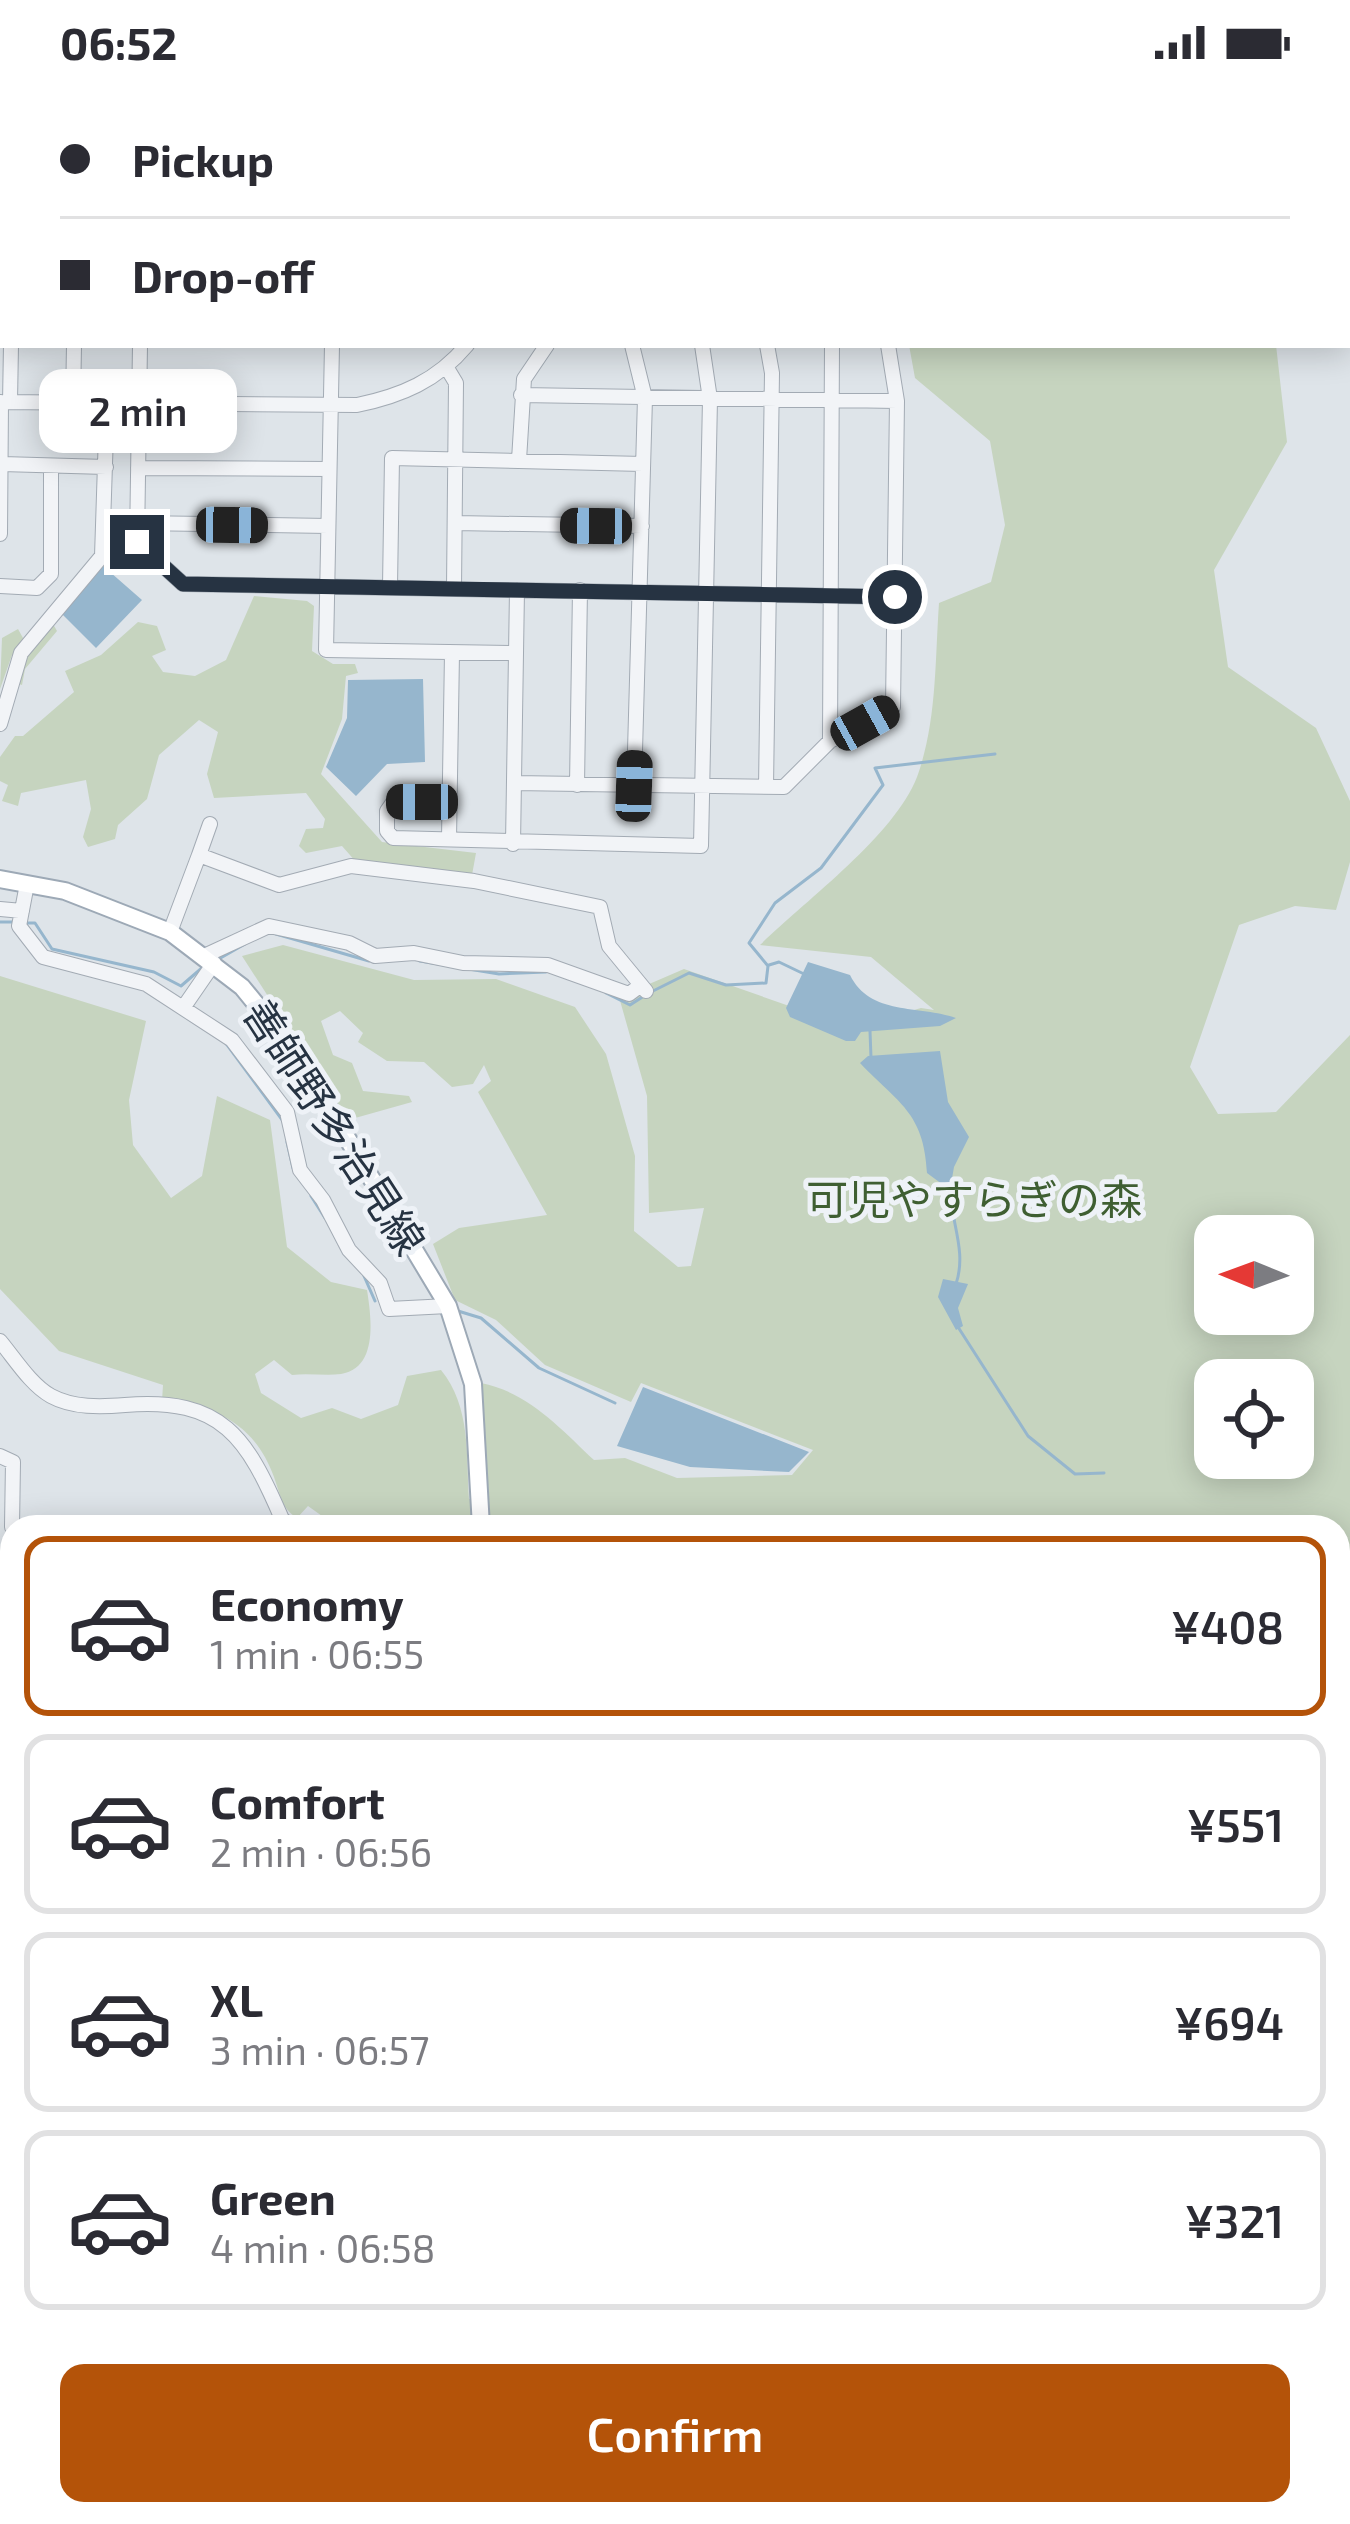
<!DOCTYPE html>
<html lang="en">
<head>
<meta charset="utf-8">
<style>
  :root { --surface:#fff; --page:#f2f2f3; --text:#2b2b33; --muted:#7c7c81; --line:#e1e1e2; --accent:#b45309 }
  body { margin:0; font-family:"Exo 2","Noto Sans JP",sans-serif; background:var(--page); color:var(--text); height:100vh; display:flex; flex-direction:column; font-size:45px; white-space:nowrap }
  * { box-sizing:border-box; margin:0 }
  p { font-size:39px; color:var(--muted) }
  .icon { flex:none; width:66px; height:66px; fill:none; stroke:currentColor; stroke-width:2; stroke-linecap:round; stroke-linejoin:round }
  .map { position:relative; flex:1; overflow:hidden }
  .panel { position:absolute; left:0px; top:1431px; width:1350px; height:1011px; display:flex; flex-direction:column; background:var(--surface); border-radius:36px 36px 0 0; box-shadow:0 6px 30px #0003 }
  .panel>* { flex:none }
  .hud { position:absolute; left:0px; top:0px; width:1350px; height:264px; box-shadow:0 6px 30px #0003; display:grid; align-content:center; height:264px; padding:0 60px; background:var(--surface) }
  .needle { width:78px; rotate:271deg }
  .fabs { position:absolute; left:1194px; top:1131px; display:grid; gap:24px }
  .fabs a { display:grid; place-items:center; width:120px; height:120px; border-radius:24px; background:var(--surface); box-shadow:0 6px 30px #0003; font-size:60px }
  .end { position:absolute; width:54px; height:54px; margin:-27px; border:15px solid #263342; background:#fff; box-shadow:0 0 0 6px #fff }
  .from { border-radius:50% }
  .bubble { position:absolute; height:84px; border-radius:24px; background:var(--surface); box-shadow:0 6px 30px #0003; font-size:39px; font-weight:600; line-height:84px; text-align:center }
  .car { position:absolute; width:36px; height:72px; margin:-36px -18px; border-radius:15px; box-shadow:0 0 9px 3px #0007; background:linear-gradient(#222 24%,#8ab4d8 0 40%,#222 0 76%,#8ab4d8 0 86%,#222 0) }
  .hud b { display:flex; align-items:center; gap:42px; height:114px; font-size:45px }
  .hud b+b { border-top:3px solid var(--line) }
  .hud i { width:30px; height:30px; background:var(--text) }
  ul { padding:21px 0 0; list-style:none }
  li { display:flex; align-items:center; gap:36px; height:180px; margin:0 24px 18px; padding:0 36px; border:6px solid var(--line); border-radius:24px }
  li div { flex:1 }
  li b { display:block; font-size:45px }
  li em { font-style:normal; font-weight:600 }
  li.current { border-color:var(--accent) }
  li>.icon { width:108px; height:108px; stroke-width:1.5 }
  .action { display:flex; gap:24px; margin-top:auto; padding:24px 60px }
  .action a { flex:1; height:138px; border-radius:24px; background:var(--accent); color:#fff; font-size:48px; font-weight:600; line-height:138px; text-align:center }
  .status { display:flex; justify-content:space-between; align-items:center; height:84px; padding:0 60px; background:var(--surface); direction:ltr }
  .status svg { height:33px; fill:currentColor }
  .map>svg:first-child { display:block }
  .green { fill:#c6d4bf; fill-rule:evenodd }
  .water { fill:#96b6cd }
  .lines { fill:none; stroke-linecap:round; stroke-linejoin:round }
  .stream { stroke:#96b6cd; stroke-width:3 }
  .river { stroke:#96b6cd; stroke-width:18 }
  .minor-casing { stroke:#a3abb4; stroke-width:16 }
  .major-casing { stroke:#9da9b6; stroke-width:20 }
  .minor { stroke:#f2f4f7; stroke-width:14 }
  .major { stroke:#fff; stroke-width:16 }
  .route { stroke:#263342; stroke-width:15 }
  .labels { text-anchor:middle; stroke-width:10; stroke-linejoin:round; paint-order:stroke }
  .street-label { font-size:42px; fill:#263342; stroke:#eef2f7 }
  .park-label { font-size:42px; fill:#3f5f32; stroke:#eef2f7 }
</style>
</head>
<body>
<div class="status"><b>06:52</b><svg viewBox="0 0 49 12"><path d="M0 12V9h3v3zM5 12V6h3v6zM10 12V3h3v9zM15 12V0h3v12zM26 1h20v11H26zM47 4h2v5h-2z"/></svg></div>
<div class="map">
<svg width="1350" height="2440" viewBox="0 0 1350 2440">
  <rect width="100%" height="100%" fill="#dee4e9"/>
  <path class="green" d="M827,0H1350V92L1347,3H820Z
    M909,261H1276L1287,358L1214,486L1228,583L1316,644L1350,717V778L1336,826L1295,822L1239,841L1190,983L1218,1030L1276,1028L1350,951V2153L1338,2142V1443H320L322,1432L308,1422L297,1434C282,1425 280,1410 274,1393C255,1340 215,1321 162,1317L163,1301L59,1267L0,1205V892L146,937L129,1016L133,1061L171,1114L202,1092L217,1012L270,1036L287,1163L331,1198L367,1206C371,1232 379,1284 341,1290C326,1292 308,1289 292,1291L274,1276L255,1290L261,1309L301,1334L332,1324L361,1335L398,1321L407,1292L441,1286C471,1323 466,1370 469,1415H489L481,1299C528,1308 561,1345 594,1376L625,1374L677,1394L792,1391L813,1366L641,1299L631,1318L545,1281L496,1236L455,1216L433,1160L459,1144L547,1131L478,1008L491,997L484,981L473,1000L452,1003L424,978L387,977L358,958L363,949L340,927L321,937L333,971L352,979L363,1007L409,1012L412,1018L348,1036L242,872L283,861L414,896L496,895L575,923L606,970L635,1072L634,1147L678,1183L691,1182L704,1124L649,1129L647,1012L619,913L684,885L852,944L921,924L934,926L871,873L760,861C806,816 894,752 917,693C937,639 935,575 939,519L991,498L1005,441L990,357L915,294ZM1215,1152H1293V1230H1215ZM1215,1296H1293V1374H1215Z
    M254,512L307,517L314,522L312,567L333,580H355L358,589L346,592L342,635L321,690L382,758L476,769L472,791L357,779L342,762L306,769L299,762L306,745L323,744L325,735L306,709L214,714L207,690L218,648L199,636L159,671L147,715L118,741L115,755L88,763L83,753L91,725L86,696L21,709L18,722L2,717L8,701L0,697V673L15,652H23L74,608L65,587L101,571L138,538L157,542L166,566L152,572L163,588L195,592L226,576Z
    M53,540L57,547L25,585L22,601L13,598L20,576L12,571L0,605L2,554L18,545L28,563Z
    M1338,2310L1350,2312V2440H324L331,2430H1338Z"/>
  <path class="water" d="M102,481L142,516L96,564L58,526Z
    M423,595L425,678L387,680L356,712L326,683L347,634L348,596Z
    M808,878L850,891C870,932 919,921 956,934L940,942L861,948L855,957H846L790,933L786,924Z
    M940,967L948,1018L969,1053L954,1083L950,1106L927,1089C924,1028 898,1019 860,979L868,972Z
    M943,1195L968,1200L958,1224L963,1242L956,1246L938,1213Z
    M643,1303L809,1368L789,1388L690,1383L617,1362Z"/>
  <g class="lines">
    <path class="stream" d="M0,838H16
      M26,839H35L52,865L154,888L181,902L203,883
      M276,850L369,877
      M217,876L245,860
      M420,877L499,890L546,888
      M769,881L779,878L804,890
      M653,907L689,889L726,901L766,899L768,882L749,859L775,819L821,784L883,701L875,684L995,670
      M606,909L630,921L644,912
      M870,947L871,974
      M225,958L283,1037
      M287,1058L293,1084
      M950,1105C951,1139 967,1167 956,1200
      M311,1112L325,1134
      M364,1192L375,1217
      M458,1227L481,1234L539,1284L615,1319
      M958,1243L1028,1352L1075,1390L1104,1389
      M0,1895L10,1908"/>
    <path class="river" d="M266,2440L273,2430"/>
    <g class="minor-casing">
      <path id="minor" d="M352,0L357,3
        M16,3V0
        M78,3V0
        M145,3V0
        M336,3V0
        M651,3L653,0
        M0,122H3
        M140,261L137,458L183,500L895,513
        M332,261L326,566L515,569
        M632,261L645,314L634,702
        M447,284L456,299L454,504
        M521,311L897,317
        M0,318L357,321C401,312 437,297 467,261
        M10,318L11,261
        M73,319L74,261
        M519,376L524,295L547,261
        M2,380L106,383
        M138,384L329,385
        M137,439L328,442
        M455,439L642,442
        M0,450L1,318
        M0,502L37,504L51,490V383
        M390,503L392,374L643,380
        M0,640L21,569L102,472L107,319
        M830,657L832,261
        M514,699L784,703L830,657L893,623L897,317L888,261
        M577,701L580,506
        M766,703L772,289L767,261
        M449,718L394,717L387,727V747L393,754L701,762L710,315L702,261
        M449,755L452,569
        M513,760L517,506
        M199,771L210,740
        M27,800L19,842L43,873L146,900L232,956L287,1028L300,1086L323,1116L349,1166L380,1199L389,1225L448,1222
        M0,825L22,827
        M170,848L199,771L279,801L351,782L474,797L600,823L609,862L646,907
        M204,872L269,842L349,859L375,872L414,869L463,879L548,881L629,910L641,901
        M183,924L214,879
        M0,1257C15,1275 31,1301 51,1312C73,1324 101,1323 125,1321C223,1313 247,1354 282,1435L292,1443
        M0,1372L13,1378L12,1443
        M258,1443H261
        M0,1593H12
        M0,1775L12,1770
        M0,1866L12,1878
        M0,1965L12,1968
        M0,2222L12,2218
        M0,2275L12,2271
        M0,2331L12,2327
        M0,2390L12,2385
        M1338,2392L1350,2377
        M24,2440L52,2430
        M181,2440L184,2430
        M1307,2440L1313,2430"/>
    </g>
    <g class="major-casing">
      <path id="major" d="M706,0L710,3
        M1038,0L1044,3
        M871,3L876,0
        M1347,135L1350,139
        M0,795L65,807L170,848L242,903L296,969L448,1222L473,1300L481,1443
        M1338,2257L1350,2252
        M279,2440L288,2430
        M1072,2440L1082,2430"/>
    </g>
    <use href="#minor" class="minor"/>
    <use href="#major" class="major"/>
  </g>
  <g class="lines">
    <path class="route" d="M137,458L183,500L895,513"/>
  </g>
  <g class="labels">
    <g class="street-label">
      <text transform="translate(334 1043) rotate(57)" y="15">善師野多治見線</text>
    </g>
    <g class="park-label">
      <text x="974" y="1131">可児やすらぎの森</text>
    </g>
  </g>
</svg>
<div class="fabs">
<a><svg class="needle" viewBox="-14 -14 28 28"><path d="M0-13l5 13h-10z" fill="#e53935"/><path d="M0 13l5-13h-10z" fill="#7c7c81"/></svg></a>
<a><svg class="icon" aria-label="locate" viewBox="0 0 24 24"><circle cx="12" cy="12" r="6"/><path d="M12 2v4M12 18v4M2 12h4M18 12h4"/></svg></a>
</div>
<i class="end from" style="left:895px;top:513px"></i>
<i class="end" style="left:137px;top:458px"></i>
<div class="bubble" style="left:39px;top:285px;width:198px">2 min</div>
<i class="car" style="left:232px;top:441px;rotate:91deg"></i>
<i class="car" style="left:596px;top:442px;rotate:271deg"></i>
<i class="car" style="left:865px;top:639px;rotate:61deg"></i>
<i class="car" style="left:634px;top:702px;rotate:2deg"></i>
<i class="car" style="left:422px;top:718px;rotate:270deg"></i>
<div class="hud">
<b><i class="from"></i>Pickup</b>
<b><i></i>Drop-off</b>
</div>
<section class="panel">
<ul>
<li class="current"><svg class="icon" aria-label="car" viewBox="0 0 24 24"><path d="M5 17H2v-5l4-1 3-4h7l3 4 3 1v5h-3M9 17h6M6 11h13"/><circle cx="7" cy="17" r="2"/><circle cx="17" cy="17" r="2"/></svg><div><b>Economy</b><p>1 min · 06:55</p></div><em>¥408</em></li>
<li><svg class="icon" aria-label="car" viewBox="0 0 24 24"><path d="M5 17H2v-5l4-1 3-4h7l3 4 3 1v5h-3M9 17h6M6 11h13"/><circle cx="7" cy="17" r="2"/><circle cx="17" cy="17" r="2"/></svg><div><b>Comfort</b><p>2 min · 06:56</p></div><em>¥551</em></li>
<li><svg class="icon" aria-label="car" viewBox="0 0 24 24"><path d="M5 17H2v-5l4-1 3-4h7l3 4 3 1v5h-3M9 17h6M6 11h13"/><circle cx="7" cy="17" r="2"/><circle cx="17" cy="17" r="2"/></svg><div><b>XL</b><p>3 min · 06:57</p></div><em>¥694</em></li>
<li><svg class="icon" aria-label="car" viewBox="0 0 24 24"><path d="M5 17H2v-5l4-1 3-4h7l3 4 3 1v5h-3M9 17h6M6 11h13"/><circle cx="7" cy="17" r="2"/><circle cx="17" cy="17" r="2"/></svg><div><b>Green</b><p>4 min · 06:58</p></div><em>¥321</em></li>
</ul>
<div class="action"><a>Confirm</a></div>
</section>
</div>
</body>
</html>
